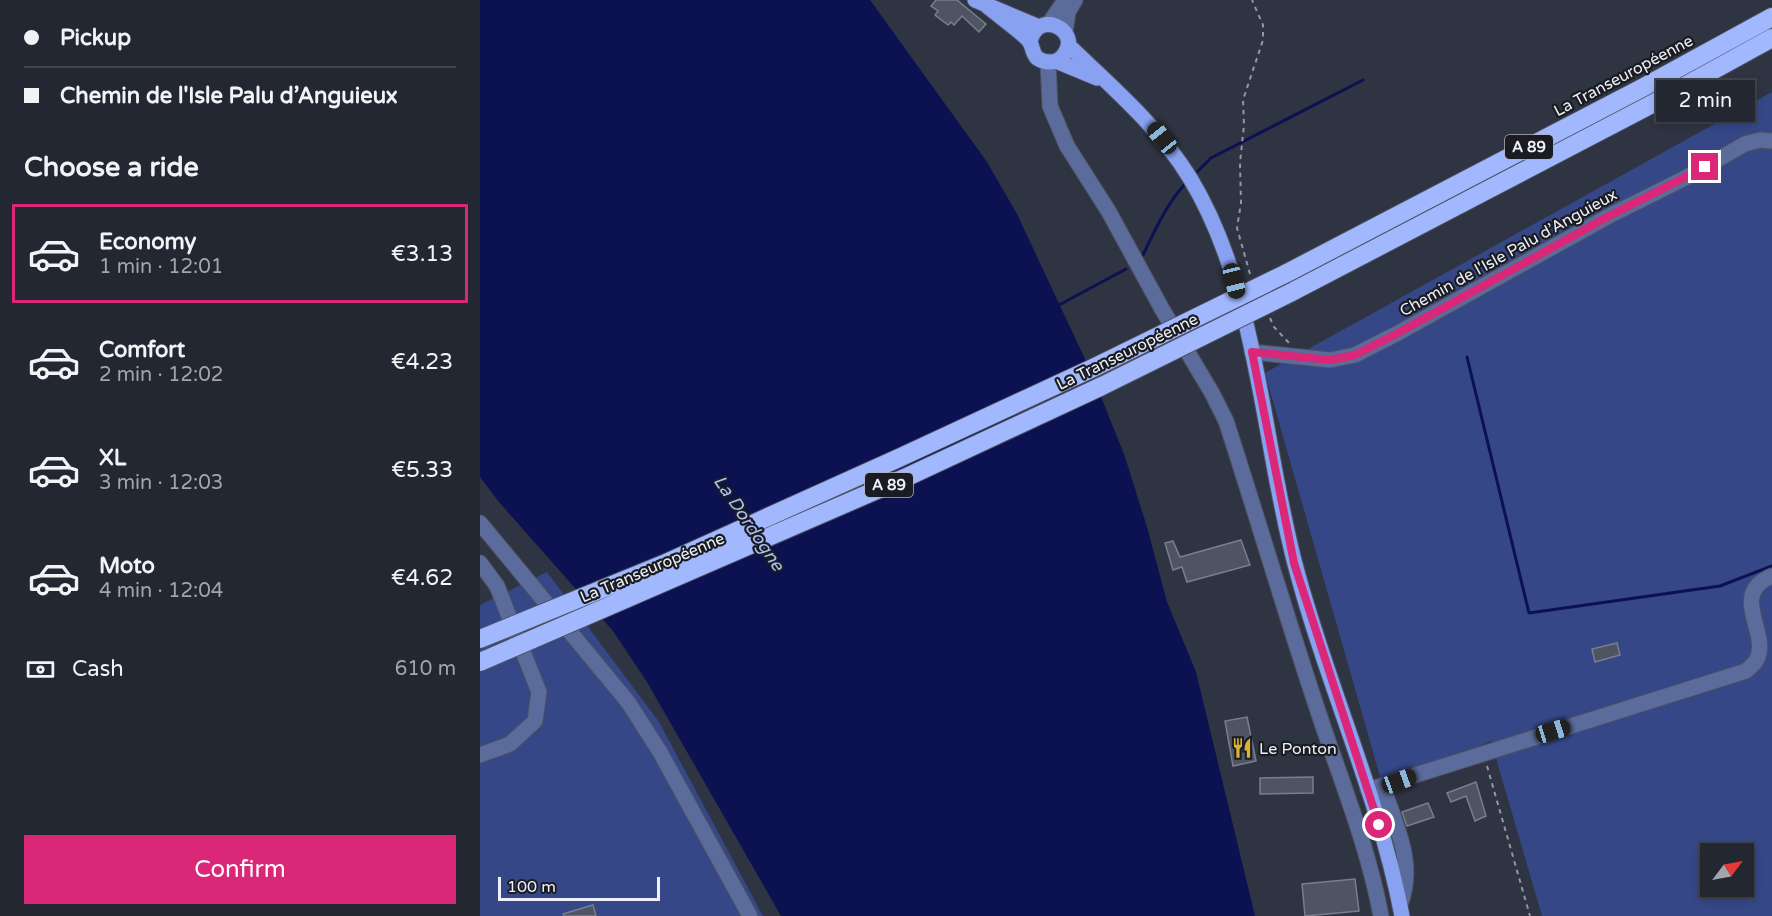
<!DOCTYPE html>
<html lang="en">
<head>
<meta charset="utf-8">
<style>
  :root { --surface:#232732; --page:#2f333e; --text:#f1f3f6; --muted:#a3a5ac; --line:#40444d; --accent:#db2777 }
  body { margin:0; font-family:"Varela Round",sans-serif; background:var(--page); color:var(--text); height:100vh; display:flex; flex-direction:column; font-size:22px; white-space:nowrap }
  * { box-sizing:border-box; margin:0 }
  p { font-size:20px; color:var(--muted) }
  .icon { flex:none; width:33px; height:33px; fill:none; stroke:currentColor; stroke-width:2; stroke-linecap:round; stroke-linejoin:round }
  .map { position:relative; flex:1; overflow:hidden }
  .drawer { display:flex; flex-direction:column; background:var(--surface); width:480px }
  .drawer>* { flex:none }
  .guide { display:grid; align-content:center; height:132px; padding:0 24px; background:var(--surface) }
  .needle { width:39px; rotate:58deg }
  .fabs { position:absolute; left:1220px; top:843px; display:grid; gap:12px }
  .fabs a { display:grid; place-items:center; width:54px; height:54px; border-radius:0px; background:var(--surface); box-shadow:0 3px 9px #0003,0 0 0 2px var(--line); font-size:30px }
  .scale { position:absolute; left:18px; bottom:15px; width:162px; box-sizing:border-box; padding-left:6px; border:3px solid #edf0f9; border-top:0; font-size:16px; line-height:21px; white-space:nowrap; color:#edf0f9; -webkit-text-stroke:4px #1a1c22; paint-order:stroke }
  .end { position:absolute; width:27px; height:27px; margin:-14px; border:8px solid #db2777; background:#fff; box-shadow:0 0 0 3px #fff }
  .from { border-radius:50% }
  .bubble { position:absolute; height:42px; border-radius:0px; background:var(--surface); box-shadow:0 3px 9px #0003,0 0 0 2px var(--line); font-size:20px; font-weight:600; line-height:42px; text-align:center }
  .car { position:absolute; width:18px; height:36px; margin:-18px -9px; border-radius:8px; box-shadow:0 0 4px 2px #0007; background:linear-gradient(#222 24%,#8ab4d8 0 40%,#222 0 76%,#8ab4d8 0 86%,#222 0) }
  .guide b { display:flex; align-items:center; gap:21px; height:57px; font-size:22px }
  .guide b+b { border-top:2px solid var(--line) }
  .guide i { width:15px; height:15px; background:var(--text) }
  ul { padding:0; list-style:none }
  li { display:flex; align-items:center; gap:18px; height:99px; margin:0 12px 9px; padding:0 12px; border:3px solid transparent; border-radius:0px }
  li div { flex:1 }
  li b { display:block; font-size:22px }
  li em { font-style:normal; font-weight:600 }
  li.current { border-color:var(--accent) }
  li>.icon { width:54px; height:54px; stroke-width:1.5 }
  h2 { padding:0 24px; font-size:27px; line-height:72px }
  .pay { display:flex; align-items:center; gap:15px; height:66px; padding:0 24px; font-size:22px }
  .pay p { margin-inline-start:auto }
  .cta { display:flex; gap:12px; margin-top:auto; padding:12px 24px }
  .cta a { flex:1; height:69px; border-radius:0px; background:var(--accent); color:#fff; font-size:24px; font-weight:600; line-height:69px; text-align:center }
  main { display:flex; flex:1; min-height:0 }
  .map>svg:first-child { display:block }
  .green { fill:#364787; fill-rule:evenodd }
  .water { fill:#0b1151 }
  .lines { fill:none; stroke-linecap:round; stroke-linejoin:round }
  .stream { stroke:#0b1151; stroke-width:3 }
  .building { fill:#4e5462; stroke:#787e8e; stroke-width:1.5 }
  .minor-casing { stroke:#4d525f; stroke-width:17 }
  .major-casing { stroke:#4d525f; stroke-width:17 }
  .highway-casing { stroke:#4d525f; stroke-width:20 }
  .path { stroke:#9397a3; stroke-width:2; stroke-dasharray:4.5 4.5; stroke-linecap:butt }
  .minor { stroke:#5b6b9b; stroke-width:15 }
  .major { stroke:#88a1f0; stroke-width:15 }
  .highway { stroke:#a1b8ff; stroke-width:18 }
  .highway-bridge-casing { stroke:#4d525f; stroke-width:20; stroke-linecap:butt }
  .highway-bridge { stroke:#a1b8ff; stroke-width:18 }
  .route { stroke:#db2777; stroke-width:8 }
  .labels { text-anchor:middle; stroke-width:4.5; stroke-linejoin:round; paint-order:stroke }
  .shield { fill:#1a1c22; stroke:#aeb0b8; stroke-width:1.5 }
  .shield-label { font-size:15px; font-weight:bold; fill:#edf0f9 }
  .street-label { font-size:16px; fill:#edf0f9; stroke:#1a1c22 }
  .poi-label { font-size:16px; fill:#edf0f9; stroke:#1a1c22; text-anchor:start }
  .water-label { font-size:18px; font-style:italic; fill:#aabef9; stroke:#1a1c22 }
</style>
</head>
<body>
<main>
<section class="drawer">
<div class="guide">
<b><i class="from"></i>Pickup</b>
<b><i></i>Chemin de l'Isle Palu d’Anguieux</b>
</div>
<h2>Choose a ride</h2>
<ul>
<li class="current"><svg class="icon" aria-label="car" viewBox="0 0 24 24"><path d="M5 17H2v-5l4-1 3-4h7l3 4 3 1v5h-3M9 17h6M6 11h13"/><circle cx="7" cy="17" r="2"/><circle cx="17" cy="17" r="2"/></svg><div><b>Economy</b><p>1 min · 12:01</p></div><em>€3.13</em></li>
<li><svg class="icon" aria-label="car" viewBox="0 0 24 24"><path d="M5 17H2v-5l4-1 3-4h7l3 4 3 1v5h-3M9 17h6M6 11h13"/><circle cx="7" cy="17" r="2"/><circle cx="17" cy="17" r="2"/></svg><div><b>Comfort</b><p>2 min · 12:02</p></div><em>€4.23</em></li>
<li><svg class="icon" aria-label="car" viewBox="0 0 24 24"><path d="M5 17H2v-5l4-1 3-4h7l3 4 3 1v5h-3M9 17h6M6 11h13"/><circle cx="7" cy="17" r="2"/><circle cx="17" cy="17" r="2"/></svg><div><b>XL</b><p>3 min · 12:03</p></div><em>€5.33</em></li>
<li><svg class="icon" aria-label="car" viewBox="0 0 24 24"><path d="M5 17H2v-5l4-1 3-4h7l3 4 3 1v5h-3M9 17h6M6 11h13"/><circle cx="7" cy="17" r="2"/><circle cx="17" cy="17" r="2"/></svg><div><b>Moto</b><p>4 min · 12:04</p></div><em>€4.62</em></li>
</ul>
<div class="pay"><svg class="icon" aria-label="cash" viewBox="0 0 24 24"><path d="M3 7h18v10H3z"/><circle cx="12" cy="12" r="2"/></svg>Cash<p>610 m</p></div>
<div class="cta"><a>Confirm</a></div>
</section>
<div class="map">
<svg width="1292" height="916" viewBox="0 0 1292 916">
  <rect width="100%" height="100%" fill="#2f3442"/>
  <path class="green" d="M1292,92V916H1062L1011,741L903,787L785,373ZM1230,854H1263V886H1230Z
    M67,572L179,722L283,916H0V605Z"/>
  <path class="water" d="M0,0H390L507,162L537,214L612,374L645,457L667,527L687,602L716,672L775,916H301L167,682L133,631L19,502L0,477Z"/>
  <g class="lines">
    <path class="stream" d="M713,176L731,158L883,80
      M663,255C675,230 687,203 706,183
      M579,305L646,269
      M987,357L1049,613L1240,586L1292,566"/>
  </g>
  <path class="building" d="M456,0H477L506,24L499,32L482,16L474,25L471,22L468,25L455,15L458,11L451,6Z
    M761,540L770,565L707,582L702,567L693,570L685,543L693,541L700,557Z
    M1137,643L1140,655L1115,662L1112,649Z
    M767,717L776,761L753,766L745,721Z
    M833,777V793L780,794V778Z
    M996,782L1006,816L995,821L986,796L971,802L967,793Z
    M948,803L954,817L927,826L922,812Z
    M875,879L879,911L825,916L822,884Z
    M113,905L116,916H84L83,914Z"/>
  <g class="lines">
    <g class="minor-casing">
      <path id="minor" d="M569,24L585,0
        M585,32L588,12L595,0
        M568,62L570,106L587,146L629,212L682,309L732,393L746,421C776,513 803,606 834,699C857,771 887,841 901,916
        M772,352L850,360L875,355L918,333L1129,216L1205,178L1265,144L1280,140L1292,141
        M0,523L148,702L180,752L270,916
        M0,563L17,586L59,692L55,721L30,744L0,755
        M903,787C916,827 936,863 920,905
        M888,790L1266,671C1269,668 1274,664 1276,661C1292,634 1247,594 1292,576"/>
    </g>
    <g class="major-casing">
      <path id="major" d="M495,0L559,27
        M507,6C516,14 543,33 549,41C553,46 552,53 557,58C560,60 566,62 570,62C576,62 582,58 585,53C601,30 557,8 550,42
        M588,45C632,87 678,126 710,178C778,290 782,440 815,564C846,683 899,795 922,916
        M576,61L617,78"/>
    </g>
    <g class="highway-casing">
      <path id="highway" d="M805,274L1162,88L1292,17
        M810,293L1172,104L1292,38"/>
    </g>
    <path class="path" d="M770,274L757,228L761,203L760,163L764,125L763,100L783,40V25L772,0
      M790,318L794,327L810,344
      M1007,766L1050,916"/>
    <use href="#minor" class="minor"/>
    <use href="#major" class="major"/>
    <use href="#highway" class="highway"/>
    <g class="highway-bridge-casing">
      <path id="highway-bridge" d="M0,639L186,563L421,457L613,368L805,274
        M0,662L429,476L622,386L810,293"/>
    </g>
    <use href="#highway-bridge" class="highway-bridge"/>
  </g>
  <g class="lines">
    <path class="route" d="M899,825L814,563L772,352L850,360L875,355L918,333L1129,216L1225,167"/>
  </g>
  <defs>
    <g id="restaurant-bare" transform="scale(1.62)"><path d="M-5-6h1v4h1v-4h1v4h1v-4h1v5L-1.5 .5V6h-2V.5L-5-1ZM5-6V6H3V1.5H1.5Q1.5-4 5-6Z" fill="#dbb233" stroke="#1a1c22" stroke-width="2.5" paint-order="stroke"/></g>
  </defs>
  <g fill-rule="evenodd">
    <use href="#restaurant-bare" x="762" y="748"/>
  </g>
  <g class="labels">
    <g class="shield">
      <rect x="1025" y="135" width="48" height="24" rx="4.5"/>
      <rect x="385" y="473" width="48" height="24" rx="4.5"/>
    </g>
    <g class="shield-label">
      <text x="1049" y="152">A 89</text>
      <text x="409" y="490">A 89</text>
    </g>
    <g class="street-label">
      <text transform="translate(1143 75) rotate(-28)" y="6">La Transeuropéenne</text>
      <text transform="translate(1028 252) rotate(-29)" y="6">Chemin de l'Isle Palu d’Anguieux</text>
      <text transform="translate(647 351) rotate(-26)" y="6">La Transeuropéenne</text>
      <text transform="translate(172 567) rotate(-23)" y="6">La Transeuropéenne</text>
    </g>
    <g class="poi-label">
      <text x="779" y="754">Le Ponton</text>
    </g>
    <g class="water-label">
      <text transform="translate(269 523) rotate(56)" y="6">La Dordogne</text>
    </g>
  </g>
</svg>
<div class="fabs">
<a><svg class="needle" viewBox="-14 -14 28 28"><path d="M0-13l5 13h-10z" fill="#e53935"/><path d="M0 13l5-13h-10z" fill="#a3a5ac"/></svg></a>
</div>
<div class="scale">100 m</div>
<i class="end from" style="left:899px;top:825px"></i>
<i class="end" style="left:1225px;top:167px"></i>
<div class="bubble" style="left:1176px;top:80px;width:99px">2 min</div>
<i class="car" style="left:682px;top:138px;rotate:321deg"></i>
<i class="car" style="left:754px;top:281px;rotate:166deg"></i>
<i class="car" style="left:1073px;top:731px;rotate:73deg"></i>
<i class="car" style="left:919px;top:781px;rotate:70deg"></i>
</div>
</main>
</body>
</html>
